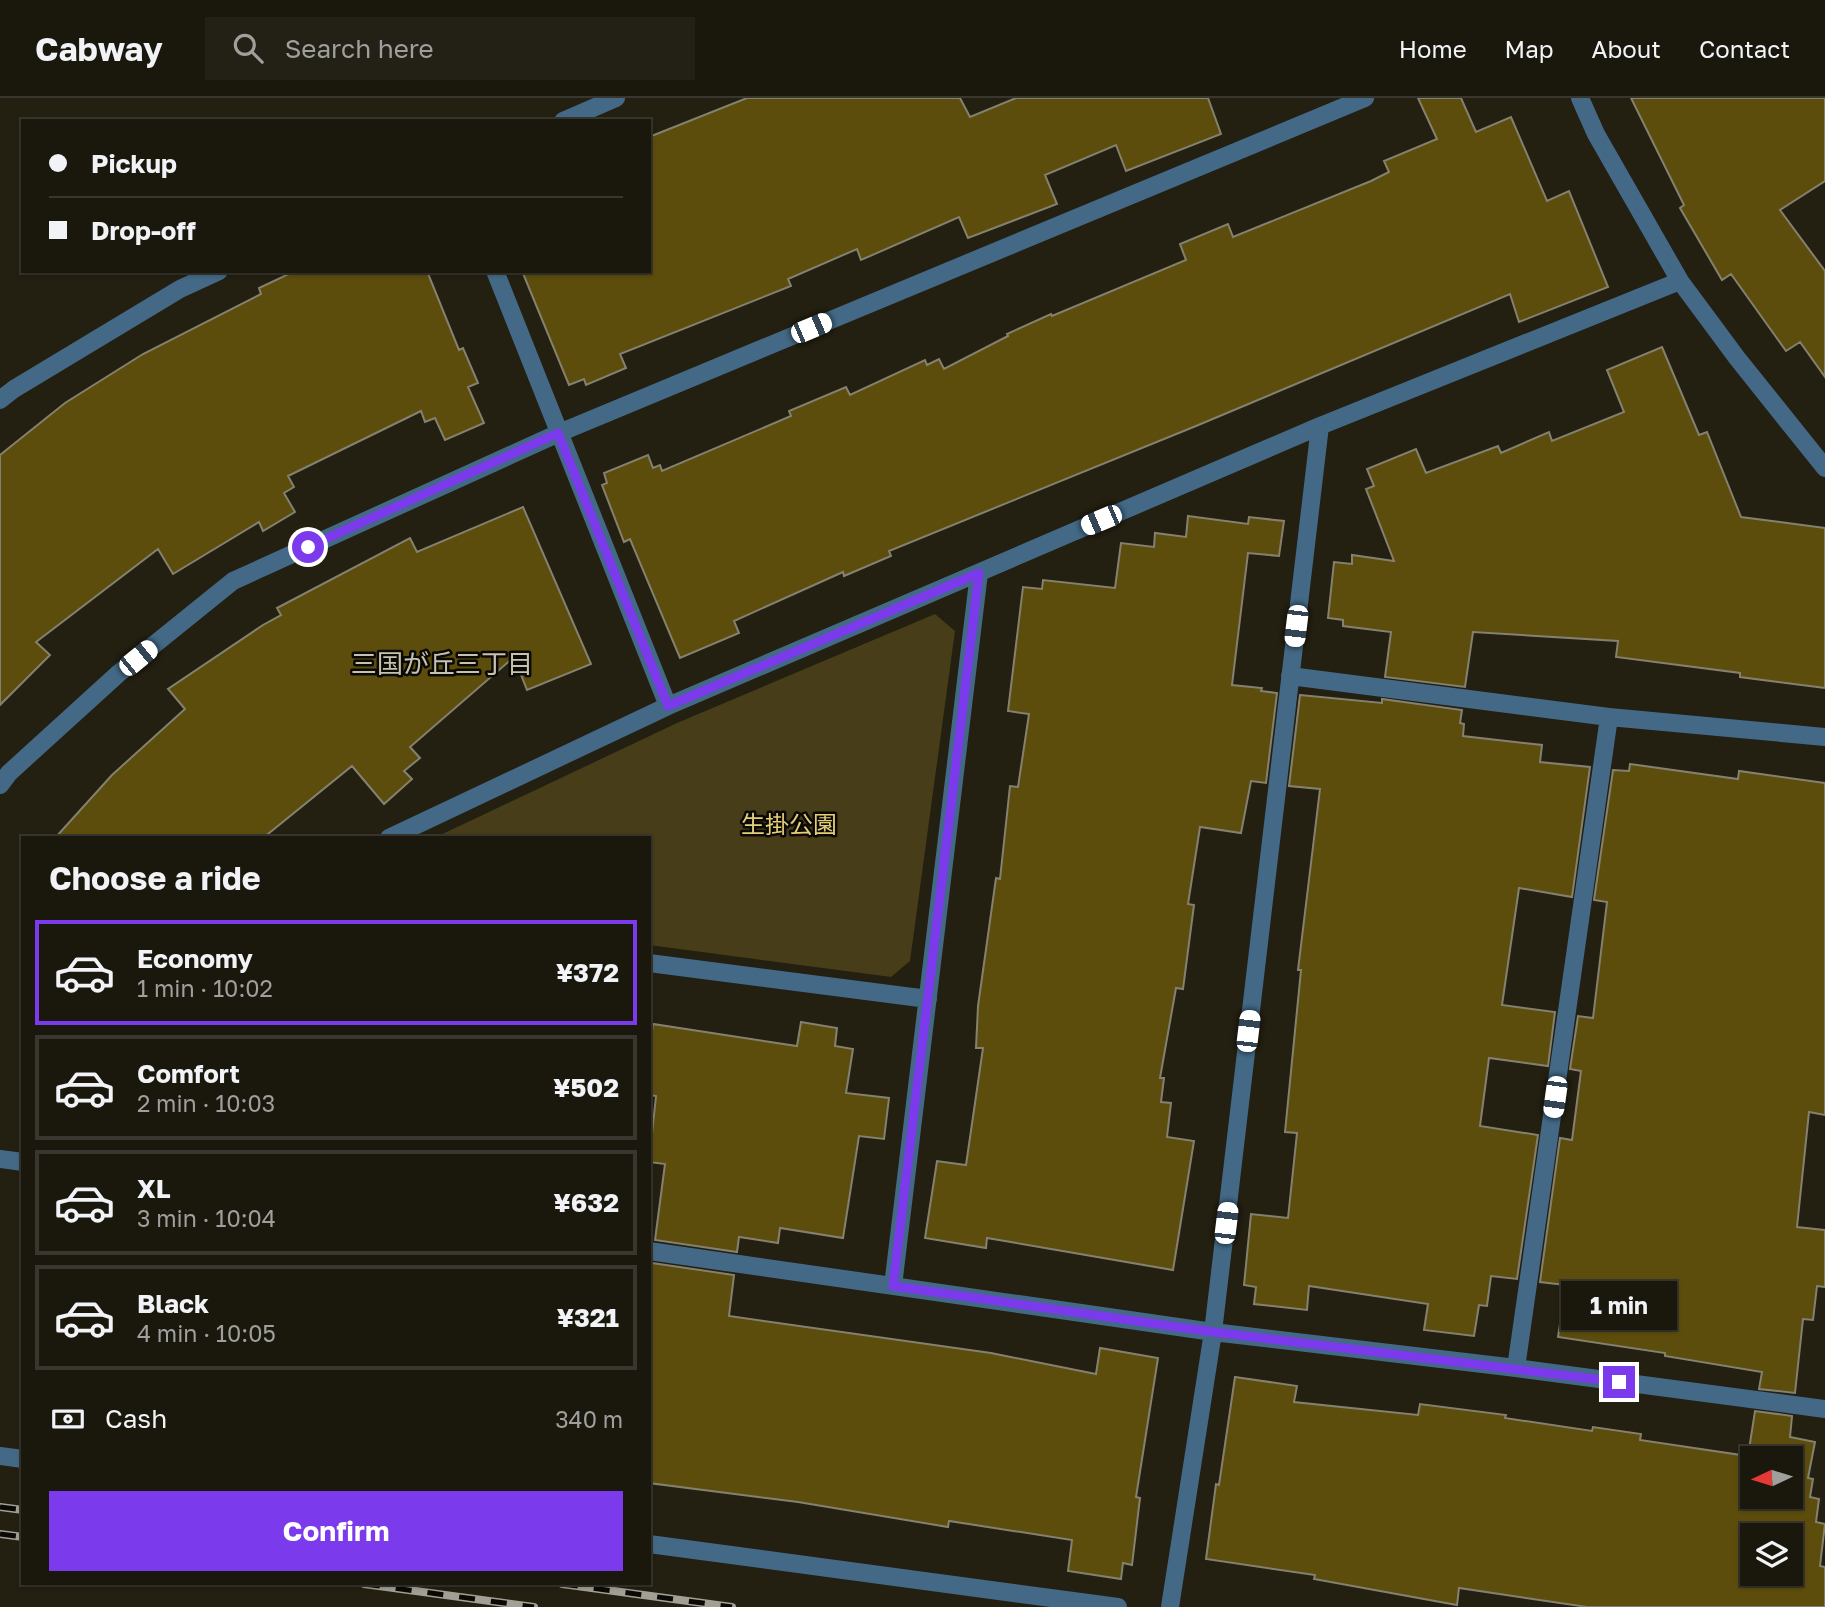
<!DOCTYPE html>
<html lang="en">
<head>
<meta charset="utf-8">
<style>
  :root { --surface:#1a170d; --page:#232016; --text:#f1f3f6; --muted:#9f9f9d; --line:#38362e; --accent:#7c3aed }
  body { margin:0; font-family:"Golos Text","Noto Sans JP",sans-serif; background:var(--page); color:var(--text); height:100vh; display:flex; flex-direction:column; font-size:26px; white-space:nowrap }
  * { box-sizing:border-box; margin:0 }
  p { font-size:23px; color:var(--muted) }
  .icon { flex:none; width:38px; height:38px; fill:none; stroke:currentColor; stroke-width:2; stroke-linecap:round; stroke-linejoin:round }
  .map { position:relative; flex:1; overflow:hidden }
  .drawer { position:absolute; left:21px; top:738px; width:630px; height:749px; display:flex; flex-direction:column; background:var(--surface); border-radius:0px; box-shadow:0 2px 5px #0004,0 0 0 2px var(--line) }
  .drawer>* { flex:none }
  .top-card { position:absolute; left:21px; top:21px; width:630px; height:154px; border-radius:0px; box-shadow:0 2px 5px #0004,0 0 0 2px var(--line); display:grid; align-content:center; height:154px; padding:0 28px; background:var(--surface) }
  .needle { width:46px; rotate:266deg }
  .controls { position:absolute; left:1740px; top:1348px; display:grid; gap:14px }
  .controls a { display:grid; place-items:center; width:63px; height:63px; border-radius:0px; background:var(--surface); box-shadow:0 2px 5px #0004,0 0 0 2px var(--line); font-size:35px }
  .end { position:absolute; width:32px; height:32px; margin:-16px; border:9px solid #7c3aed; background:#fff; box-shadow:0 0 0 4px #fff }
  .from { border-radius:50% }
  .bubble { position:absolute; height:49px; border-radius:0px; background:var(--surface); box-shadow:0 2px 5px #0004,0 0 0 2px var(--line); font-size:23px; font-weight:700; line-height:49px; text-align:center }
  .car { position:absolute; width:21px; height:42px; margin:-21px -10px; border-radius:9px; box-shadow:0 0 5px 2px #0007; background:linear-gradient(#fff 24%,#345 0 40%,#fff 0 76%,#345 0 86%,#fff 0) }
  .top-card b { display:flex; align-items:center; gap:24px; height:66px; font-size:26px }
  .top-card b+b { border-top:2px solid var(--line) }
  .top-card i { width:18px; height:18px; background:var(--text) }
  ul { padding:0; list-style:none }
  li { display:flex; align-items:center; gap:21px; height:105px; margin:0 14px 10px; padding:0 14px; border:4px solid var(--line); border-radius:0px }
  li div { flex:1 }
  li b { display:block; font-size:26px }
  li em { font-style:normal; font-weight:700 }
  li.active { border-color:var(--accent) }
  li>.icon { width:63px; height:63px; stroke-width:1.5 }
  h2 { padding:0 28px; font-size:32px; line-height:84px }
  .pay { display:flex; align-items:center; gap:18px; height:77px; padding:0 28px; font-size:26px }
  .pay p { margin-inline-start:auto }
  .cta { display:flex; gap:14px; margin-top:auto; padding:14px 28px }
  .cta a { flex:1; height:80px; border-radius:0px; background:var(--accent); color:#fff; font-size:28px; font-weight:700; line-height:80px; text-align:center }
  header { display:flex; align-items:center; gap:42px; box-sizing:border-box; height:98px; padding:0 35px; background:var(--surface); border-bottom:2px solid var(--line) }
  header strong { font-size:33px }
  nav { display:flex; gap:38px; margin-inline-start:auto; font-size:24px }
  .search { width:490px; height:63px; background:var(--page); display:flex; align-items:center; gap:18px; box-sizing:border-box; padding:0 24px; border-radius:0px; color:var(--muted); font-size:26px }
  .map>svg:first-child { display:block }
  .green { fill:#473d18 }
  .building { fill:#5c4d0c; stroke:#858170; stroke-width:2; fill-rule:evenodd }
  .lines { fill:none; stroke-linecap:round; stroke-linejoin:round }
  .street { stroke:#436986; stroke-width:18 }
  .rail-casing { stroke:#a29f94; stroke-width:8 }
  .rail { stroke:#0b0904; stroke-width:5; stroke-dasharray:16; stroke-linecap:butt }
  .route { stroke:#7c3aed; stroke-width:9 }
  .labels { text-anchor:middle; stroke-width:5; stroke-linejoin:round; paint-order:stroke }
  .park-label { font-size:24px; fill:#e6ce77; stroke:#0b0904 }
  .neighbourhood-label { font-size:26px; fill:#c7c2b0; stroke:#0b0904 }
</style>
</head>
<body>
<header>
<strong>Cabway</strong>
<div class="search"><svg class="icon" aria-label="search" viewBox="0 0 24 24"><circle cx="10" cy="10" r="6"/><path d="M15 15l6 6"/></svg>Search here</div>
<nav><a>Home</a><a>Map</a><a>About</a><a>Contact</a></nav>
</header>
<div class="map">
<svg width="1825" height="1509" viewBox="0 0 1825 1509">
  <rect width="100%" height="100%" fill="#231f11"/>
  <path class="green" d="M935,516L955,533L910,863L891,879L649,847V740H434L677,625Z"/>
  <path class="building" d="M747,0H960L970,19L1016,0H1208L1221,36L1126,73L1116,47L1045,77L1057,106L968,140L959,119L861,162L857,151L788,181L791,188L620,256L626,270L586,287L584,281L569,287L522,173H649V39Z
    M1418,0H1461L1476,34L1511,19L1547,103L1569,93L1608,189L1519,224L1510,196L1196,328L889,453L891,458L844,478L843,474L734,523L739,535L680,560L630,441L624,444L602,387L607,385L604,375L648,357L653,370L660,367L662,373L791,318L789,313L846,289L850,297L925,262L927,267L939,261L944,271L1008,238L1007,236L1051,216L1052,218L1186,162L1180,146L1228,126L1233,139L1371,83L1389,74L1384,63L1437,41Z
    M1631,0H1825V83L1780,112L1825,173V279L1800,244L1786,253L1731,176L1722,182L1680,110L1684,107Z
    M295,173H427L459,252L463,250L478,285L468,289L484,325L445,342L435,320L425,324L421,313L288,378L294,389L284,395L295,414L263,433L259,424L173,476L158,451L36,544L50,557L0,607V357L65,305L143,256L261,196L259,190Z
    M1662,249L1699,337L1707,334L1741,419L1825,430V590L1740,579V575L1616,559L1618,543L1473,534L1465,589L1385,579L1391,534L1343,528V522L1328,520L1334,464L1352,466V457L1394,463L1366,391L1374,388L1367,371L1416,351L1426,375L1498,348L1501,355L1549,334L1552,343L1624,314L1607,272Z
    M523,409L591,566L527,592L514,559L410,649L420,660L404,673L412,681L384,706L352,668L263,740H55L112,677L185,611L168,591L263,527L281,517L277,510L410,440L417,454Z
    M1188,418L1248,426L1249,419L1284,423L1279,458L1248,455L1232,587L1262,590L1261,593L1277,595L1266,685L1251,683L1241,735L1200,729L1188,806L1194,807L1183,891L1176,890L1160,980H1164L1161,1004L1171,1005L1167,1039L1194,1043L1173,1172L987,1140L986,1150L925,1140L937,1063L966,1067L983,950H976L978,908L996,780L1000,781L1010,688L1018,689L1029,616L1008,613L1023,489L1042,491L1043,482L1115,490L1121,445L1154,449L1155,435L1186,439Z
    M1300,597L1382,605V601L1462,612L1460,625L1464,626L1463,638L1542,647L1540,664L1590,669L1572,799L1519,790L1502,907L1555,914L1548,968L1489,960L1480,1028L1538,1037L1517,1181L1491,1178L1487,1208L1479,1207L1474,1238L1424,1232L1428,1206L1309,1188L1307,1212L1254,1206L1256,1189L1244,1187L1251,1116L1288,1120L1297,1035L1285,1034L1301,872H1298L1320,691L1289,688Z
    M1630,666L1738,681L1739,673L1825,685V1017L1809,1014L1797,1129L1825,1132V1189L1817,1188L1813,1222L1803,1221L1795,1295L1759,1291L1762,1274L1665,1258V1255L1558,1239L1566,1187L1540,1184L1560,1040L1572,1042L1581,973L1570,971L1578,918L1593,920L1607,804L1594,802L1613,672L1629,673Z
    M801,924L837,930L835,948L853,951L846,995L889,1000L884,1041L859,1038L843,1140L780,1130L778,1145L739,1139L737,1154L655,1142L665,1066L649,1064L656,998L649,997V951L653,926L797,948Z
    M652,1165L734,1177L729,1218L991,1255L1096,1276L1100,1250L1158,1260L1136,1399L1140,1400L1132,1467L1123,1465L1121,1481L1068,1473L1072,1442L949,1423L948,1429L798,1404L649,1385V1182Z
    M1235,1279L1297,1288L1294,1304L1418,1317L1420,1306L1506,1317L1505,1320L1592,1333L1593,1329L1641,1336L1640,1342L1748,1358L1755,1313L1792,1318L1790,1339L1815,1344L1808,1380L1813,1381L1810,1399L1819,1401L1816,1424L1825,1426L1820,1468L1825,1469V1509H1587L1459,1490L1457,1507L1314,1481L1315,1477L1206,1461L1216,1386L1219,1387ZM1752,1360H1790V1398H1752ZM1752,1437H1790V1475H1752Z"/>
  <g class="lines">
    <path class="street" d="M1580,0L1596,36L1680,183L1737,260L1825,370
      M563,23L616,0
      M495,173L668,608
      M0,302L14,291L180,191L219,173
      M1290,578L1609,619L1825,639
      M0,687L9,675L119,575L233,483L559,335L1365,0
      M389,740L668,608L1320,328L1680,183
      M649,865L928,901
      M0,1061L23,1064
      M649,1153L1213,1234L1516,1270L1825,1311
      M893,1188L979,475
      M1516,1270L1609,619
      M0,1358L23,1361
      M649,1446L1118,1509
      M1170,1509L1213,1234L1320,328"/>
    <g class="rail-casing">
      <path id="rail" d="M0,1409L23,1412
        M0,1436L23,1439
        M364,1486L534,1509
        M562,1486L732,1509"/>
    </g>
    <use href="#rail" class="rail"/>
  </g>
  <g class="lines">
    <path class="route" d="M308,449L558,335L668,608L979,475L893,1188L1213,1234L1619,1284"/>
  </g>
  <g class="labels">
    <g class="park-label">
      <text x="789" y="735">生掛公園</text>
    </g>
    <g class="neighbourhood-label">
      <text x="442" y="575">三国が丘三丁目</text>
    </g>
  </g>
</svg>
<div class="controls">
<a><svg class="needle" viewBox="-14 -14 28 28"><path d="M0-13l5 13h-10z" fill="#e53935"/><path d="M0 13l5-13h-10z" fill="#9f9f9d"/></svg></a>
<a><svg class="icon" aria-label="layers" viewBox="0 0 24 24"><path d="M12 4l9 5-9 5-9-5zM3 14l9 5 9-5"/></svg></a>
</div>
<i class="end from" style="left:308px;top:449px"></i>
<i class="end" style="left:1619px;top:1284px"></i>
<div class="bubble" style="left:1561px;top:1183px;width:116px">1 min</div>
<i class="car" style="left:811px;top:230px;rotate:67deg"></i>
<i class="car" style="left:1101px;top:422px;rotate:247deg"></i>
<i class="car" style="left:1296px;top:528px;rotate:187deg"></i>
<i class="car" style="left:138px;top:560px;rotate:51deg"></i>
<i class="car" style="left:1248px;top:933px;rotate:7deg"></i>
<i class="car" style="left:1555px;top:999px;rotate:188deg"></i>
<i class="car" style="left:1226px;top:1125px;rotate:7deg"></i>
<div class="top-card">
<b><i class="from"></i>Pickup</b>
<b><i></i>Drop-off</b>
</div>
<section class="drawer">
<h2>Choose a ride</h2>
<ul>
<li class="active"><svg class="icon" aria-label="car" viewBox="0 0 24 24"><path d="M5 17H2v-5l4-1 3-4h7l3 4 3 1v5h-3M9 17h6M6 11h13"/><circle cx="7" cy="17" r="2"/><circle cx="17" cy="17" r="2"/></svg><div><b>Economy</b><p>1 min · 10:02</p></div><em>¥372</em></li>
<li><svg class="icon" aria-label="car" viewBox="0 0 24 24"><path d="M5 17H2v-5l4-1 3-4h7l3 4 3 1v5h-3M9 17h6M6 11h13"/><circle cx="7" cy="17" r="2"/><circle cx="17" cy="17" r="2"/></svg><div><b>Comfort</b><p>2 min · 10:03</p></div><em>¥502</em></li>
<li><svg class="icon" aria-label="car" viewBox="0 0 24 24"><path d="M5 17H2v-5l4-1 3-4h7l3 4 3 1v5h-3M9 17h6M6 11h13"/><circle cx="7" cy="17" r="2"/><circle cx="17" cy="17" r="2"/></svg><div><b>XL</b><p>3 min · 10:04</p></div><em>¥632</em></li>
<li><svg class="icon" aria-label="car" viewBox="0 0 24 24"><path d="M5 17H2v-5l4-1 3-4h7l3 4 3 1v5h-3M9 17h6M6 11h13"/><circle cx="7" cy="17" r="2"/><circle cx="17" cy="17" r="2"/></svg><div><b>Black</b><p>4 min · 10:05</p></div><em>¥321</em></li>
</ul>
<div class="pay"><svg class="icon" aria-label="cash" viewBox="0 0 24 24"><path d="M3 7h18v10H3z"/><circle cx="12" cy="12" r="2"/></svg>Cash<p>340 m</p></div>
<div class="cta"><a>Confirm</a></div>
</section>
</div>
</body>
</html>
